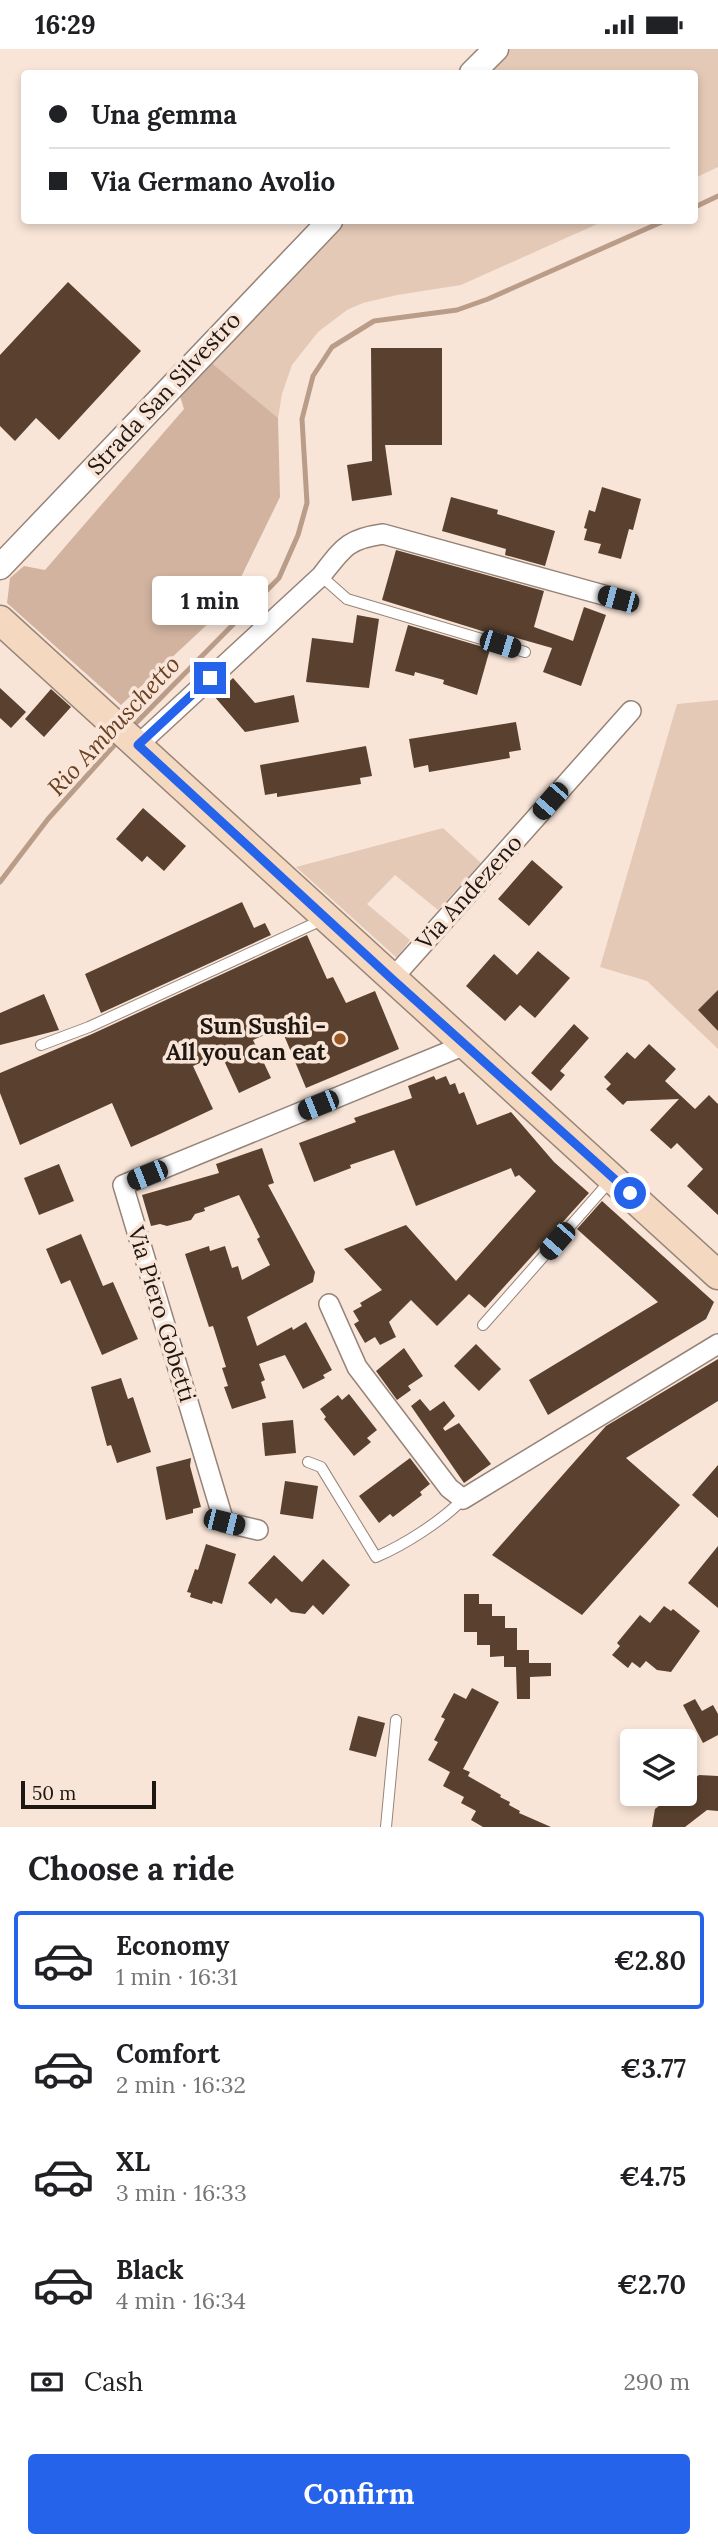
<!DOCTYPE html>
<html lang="en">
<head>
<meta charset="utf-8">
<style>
  :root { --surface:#fff; --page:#f2f2f2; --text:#202124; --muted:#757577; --line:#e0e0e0; --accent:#2563eb }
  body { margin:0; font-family:Lora,serif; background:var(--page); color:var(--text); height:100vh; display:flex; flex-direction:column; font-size:26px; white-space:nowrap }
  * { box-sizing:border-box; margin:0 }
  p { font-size:23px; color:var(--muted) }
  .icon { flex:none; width:38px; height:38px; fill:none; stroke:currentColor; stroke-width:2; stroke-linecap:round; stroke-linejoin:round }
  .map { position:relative; height:1778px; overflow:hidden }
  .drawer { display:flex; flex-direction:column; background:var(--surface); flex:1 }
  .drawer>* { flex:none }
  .guide { position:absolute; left:21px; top:21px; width:677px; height:154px; border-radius:7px; box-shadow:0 4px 10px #0003; display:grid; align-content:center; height:154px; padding:0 28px; background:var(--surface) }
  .tools { position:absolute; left:620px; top:1680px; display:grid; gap:14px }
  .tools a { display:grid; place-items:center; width:77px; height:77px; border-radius:7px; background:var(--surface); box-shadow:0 4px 10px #0003; font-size:35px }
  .scale { position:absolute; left:21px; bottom:18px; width:135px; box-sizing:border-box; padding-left:7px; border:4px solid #1e1712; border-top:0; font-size:19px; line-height:24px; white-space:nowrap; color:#1e1712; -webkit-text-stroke:5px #f9e5d8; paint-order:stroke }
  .end { position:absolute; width:32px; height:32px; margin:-16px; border:9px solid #2563eb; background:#fff; box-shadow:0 0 0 4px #fff }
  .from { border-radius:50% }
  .bubble { position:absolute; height:49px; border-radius:7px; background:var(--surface); box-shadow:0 4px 10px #0003; font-size:23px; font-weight:800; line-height:49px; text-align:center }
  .car { position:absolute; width:21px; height:42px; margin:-21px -10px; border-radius:9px; box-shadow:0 0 5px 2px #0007; background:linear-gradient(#222 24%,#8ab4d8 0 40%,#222 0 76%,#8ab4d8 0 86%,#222 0) }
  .guide b { display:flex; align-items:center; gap:24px; height:66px; font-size:26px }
  .guide b+b { border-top:2px solid var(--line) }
  .guide i { width:18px; height:18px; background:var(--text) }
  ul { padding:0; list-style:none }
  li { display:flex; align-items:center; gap:21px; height:98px; margin:0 14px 10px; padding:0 14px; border:4px solid transparent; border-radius:7px }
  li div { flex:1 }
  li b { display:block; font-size:26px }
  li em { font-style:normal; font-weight:800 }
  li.active { border-color:var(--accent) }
  li>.icon { width:63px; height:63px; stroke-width:1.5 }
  h2 { padding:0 28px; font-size:32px; line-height:84px }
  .pay { display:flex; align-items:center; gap:18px; height:77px; padding:0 28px; font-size:26px }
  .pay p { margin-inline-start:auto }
  .primary-button { display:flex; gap:14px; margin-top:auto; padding:14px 28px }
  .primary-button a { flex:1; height:80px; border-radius:7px; background:var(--accent); color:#fff; font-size:28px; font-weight:800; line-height:80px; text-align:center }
  .status { display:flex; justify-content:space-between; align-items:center; height:49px; padding:0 35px; background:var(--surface); direction:ltr }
  .status svg { height:19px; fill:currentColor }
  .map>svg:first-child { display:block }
  .green { fill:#e4c9b6 }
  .forest { fill:#d1b39f }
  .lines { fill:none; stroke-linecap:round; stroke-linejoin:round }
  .stream { stroke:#ba9d89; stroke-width:5 }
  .building { fill:#5a412f }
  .service-casing { stroke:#968478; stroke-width:12 }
  .minor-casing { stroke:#968478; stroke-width:22 }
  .tertiary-casing { stroke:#968478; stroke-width:27 }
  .secondary-casing { stroke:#968478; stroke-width:31 }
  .service { stroke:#fff; stroke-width:10 }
  .minor { stroke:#fff; stroke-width:19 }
  .tertiary { stroke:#fff; stroke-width:24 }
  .secondary { stroke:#f4d8bf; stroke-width:28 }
  .route { stroke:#2563eb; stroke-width:9 }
  .poi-dot { fill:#985722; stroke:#f9e5d8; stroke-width:2.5 }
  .labels { text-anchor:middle; stroke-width:7; stroke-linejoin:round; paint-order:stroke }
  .street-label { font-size:23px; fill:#1e1712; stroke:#f9e5d8 }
  .poi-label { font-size:23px; font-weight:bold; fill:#1e1712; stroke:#f9e5d8; text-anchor:end }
  .water-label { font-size:24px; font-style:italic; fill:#6b4020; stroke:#f9e5d8 }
</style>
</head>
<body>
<div class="status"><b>16:29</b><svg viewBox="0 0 49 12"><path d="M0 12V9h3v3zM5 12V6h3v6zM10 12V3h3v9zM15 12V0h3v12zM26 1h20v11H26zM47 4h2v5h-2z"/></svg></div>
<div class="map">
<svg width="718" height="1778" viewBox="0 0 718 1778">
  <rect width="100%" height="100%" fill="#f9e5d8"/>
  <path class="green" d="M508,0H718V118L695,129V24H485Z
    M341,172H604L461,236L397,246L363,254L347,261L318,283L292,316L282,345L278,369L208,311Z
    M718,651V1000L647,932L600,918L677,655Z
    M443,779L481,814L438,861L395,826L367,855L410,891L397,909L296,818Z"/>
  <path class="forest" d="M208,311L278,369L280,448L227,557L121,656L7,554L10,529L24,517L45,521L184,360L179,344Z"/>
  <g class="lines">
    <path class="stream" d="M695,158L718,147
      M131,679L279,529L298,486L307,454L302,370L313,327L332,298L374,272L457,261L488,250L664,172
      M0,833L48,770L119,691"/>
  </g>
  <path class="building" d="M68,233L141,302L59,391L36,369L15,392L0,377V306Z
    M371,299H442V396H385L392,446L352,452L347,416L372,412Z
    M602,438L641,450L633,481L629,480L621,510L598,504L601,495L584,491L587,480L584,479L589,461L595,463Z
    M451,448L498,461L497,465L555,482L545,517L505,506L506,500L442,482Z
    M396,501L544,542L534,578L573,592L584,558L606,566L581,637L543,623L552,599L496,583L495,586L382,551Z
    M357,566L379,570L369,639L306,633L312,589L353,594Z
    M408,576L490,600L477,646L443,635L444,631L415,623L414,627L395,622Z
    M233,629L255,654L294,646L299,673L245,683L214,647Z
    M0,639L26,663L11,679L0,669Z
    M51,640L71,658L44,688L25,670Z
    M516,673L521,701L509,703L510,709L429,723L428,716L414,719L409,690Z
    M366,697L372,727L360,729L361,735L277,748V744L265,746L260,716Z
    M143,759L186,797L164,822L147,807L142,813L116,790Z
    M532,811L563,838L529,877L498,850Z
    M242,853L254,879L265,874L271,886L101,964L85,925Z
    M307,886L327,930L333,928L346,954L375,942L399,1000L306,1039L281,979L253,991L271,1029L239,1044L221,1005L193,1017L213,1060L162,1084L131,1098L112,1054L20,1096L0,1044V1024L92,985Z
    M538,902L570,929L535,969L520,956L505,972L466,937L494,905L517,926Z
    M718,941V982L698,961Z
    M44,945L59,981L0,996V964Z
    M574,975L589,989L560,1022L565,1026L551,1042L531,1024Z
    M649,995L676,1020L665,1032L695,1060L709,1046L718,1055V1166L687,1137L703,1120L677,1094L671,1100L650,1081L679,1050L627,1052L623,1056L606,1040L611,1035L604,1028L627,1003L635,1010Z
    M434,1027L436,1031L446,1027L450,1036L455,1034L459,1045L464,1043L477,1076L511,1063L554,1113L589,1144L485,1259L469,1245L437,1277L411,1251L389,1273L396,1288L380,1296L375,1288L365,1294L354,1275L359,1272L353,1262L362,1257L360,1254L382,1241L344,1200L406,1176L456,1232L536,1142L519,1126L515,1128L511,1119L416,1157L394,1101L350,1116L351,1119L314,1133L299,1094L356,1073L354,1069L412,1049L408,1037Z
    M262,1099L274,1134L268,1136L315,1223L313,1233L247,1268L257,1297L292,1278L293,1281L306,1273L332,1321L323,1326L325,1329L303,1340L285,1306L259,1315L265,1331L261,1333L266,1349L232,1360L224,1338L228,1337L222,1319L226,1318L213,1277L209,1278L185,1205L209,1197L210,1202L225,1197L232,1219L238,1217L242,1231L270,1216L257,1190L260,1188L239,1146L204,1159L205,1162L195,1165L191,1171L167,1177L160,1175L151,1177L142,1146L219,1124L216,1115Z
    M59,1115L74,1152L39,1166L24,1129Z
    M602,1152L714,1253L706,1270L548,1366L529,1331L658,1253L577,1180Z
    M81,1185L103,1237L113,1233L138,1290L102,1306L70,1231L61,1235L46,1200Z
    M476,1295L501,1320L479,1342L454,1317Z
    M404,1299L423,1327L408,1337L411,1341L397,1351L376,1322Z
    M718,1310V1352L626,1409L680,1456L582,1566L492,1506L606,1377Z
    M121,1329L128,1350L133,1348L151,1403L117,1414L111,1396L107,1397L91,1338Z
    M349,1345L377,1381L367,1389L371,1393L354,1407L324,1370L326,1368L320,1360L338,1346L342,1351Z
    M420,1350L430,1362L444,1352L455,1367L443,1379L445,1382L459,1374L491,1415L464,1434L411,1357Z
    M293,1371L296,1404L265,1407L262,1374Z
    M191,1409L190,1417L201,1458L193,1460V1464L166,1471L156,1418Z
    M410,1409L430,1435L420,1443L422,1446L393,1468L390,1465L379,1474L359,1447Z
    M718,1416V1469L692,1446Z
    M285,1432L318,1437L313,1470L280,1465Z
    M206,1495L236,1505L222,1555L213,1552L212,1555L190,1548L191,1544L187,1543L195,1520L198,1521Z
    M718,1497V1559L688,1534Z
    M274,1506L302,1533L323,1510L350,1536L323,1566L313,1556L305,1565L291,1563L276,1549L271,1555L248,1534Z
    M464,1545H479V1555H492V1567H505V1579H517V1601H529V1614H551V1627L530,1628V1650H517L516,1618H504V1607L490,1608V1596H477V1583H464Z
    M664,1557L671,1562L673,1560L700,1582L671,1623L657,1621L646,1612L640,1619L632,1613L628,1619L612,1606L620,1597L617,1594L640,1566L650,1574Z
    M472,1639L499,1653L463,1720L470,1723L468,1727L501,1746L500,1748L510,1753L509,1756L520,1762L519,1764L551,1778H483L471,1771L476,1762L461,1754L464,1748L443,1737L450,1723L428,1711L438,1693L434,1691L445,1670L441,1668L454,1644L466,1650Z
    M695,1650L702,1662L713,1656L718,1665V1686L703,1694L683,1656Z
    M358,1667L385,1674L376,1708L349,1701Z
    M699,1726L718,1727V1762L707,1761L685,1778H652L655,1760L674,1745H684V1737Z"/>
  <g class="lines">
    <g class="service-casing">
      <path id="service" d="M321,527L347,550L525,603
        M41,996L89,978L322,871
        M483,1276L610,1132
        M308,1413L321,1418L376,1508C404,1496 442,1472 463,1450
        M386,1778L396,1671"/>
    </g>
    <g class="minor-casing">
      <path id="minor" d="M138,696L321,527C343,499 347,490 383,485L618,550
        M392,930L631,662
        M329,1255L357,1318L449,1439L463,1450L718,1295
        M258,1481L224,1473L123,1136L465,996"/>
    </g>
    <g class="tertiary-casing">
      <path id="tertiary" d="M472,24L496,0
        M0,518L330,172"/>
    </g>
    <g class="secondary-casing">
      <path id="secondary" d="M0,571L718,1226"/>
    </g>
    <use href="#service" class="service"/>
    <use href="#minor" class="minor"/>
    <use href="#tertiary" class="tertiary"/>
    <use href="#secondary" class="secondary"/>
  </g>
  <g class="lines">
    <path class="route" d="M210,629L138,696L392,930L630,1144"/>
  </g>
  <circle class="poi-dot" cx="340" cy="990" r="7"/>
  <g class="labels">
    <g class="street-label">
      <text transform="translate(164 344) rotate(-47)" y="8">Strada San Silvestro</text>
      <text transform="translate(469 843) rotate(-48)" y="8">Via Andezeno</text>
      <text transform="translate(162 1265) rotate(73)" y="8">Via Piero Gobetti</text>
    </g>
    <g class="poi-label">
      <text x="326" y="985">Sun Sushi -<tspan x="326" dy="26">All you can eat</tspan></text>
    </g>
    <g class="water-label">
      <text transform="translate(114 677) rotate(-47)" y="8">Rio Ambuschetto</text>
    </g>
  </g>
</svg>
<div class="tools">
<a><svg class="icon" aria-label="layers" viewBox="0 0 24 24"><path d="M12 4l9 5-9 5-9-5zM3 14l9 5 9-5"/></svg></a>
</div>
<div class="scale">50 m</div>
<i class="end from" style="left:630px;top:1144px"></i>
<i class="end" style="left:210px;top:629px"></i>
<div class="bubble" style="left:152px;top:527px;width:116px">1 min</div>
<i class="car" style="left:618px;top:550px;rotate:285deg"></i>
<i class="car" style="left:500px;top:595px;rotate:107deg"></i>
<i class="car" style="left:550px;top:752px;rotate:221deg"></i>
<i class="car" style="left:318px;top:1056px;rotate:248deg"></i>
<i class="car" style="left:147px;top:1126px;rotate:248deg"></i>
<i class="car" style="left:557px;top:1192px;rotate:221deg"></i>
<i class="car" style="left:224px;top:1473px;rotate:104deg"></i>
<div class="guide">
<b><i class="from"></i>Una gemma</b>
<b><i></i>Via Germano Avolio</b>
</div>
</div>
<section class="drawer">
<h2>Choose a ride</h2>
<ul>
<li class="active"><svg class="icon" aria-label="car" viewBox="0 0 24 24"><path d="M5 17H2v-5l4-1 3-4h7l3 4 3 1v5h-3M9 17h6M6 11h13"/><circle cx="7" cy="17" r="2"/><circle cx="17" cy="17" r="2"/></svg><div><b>Economy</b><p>1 min · 16:31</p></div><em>€2.80</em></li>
<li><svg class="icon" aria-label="car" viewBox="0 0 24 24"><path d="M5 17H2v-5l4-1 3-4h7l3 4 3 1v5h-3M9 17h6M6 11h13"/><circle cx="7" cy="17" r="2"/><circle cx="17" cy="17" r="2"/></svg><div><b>Comfort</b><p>2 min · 16:32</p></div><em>€3.77</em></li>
<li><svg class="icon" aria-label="car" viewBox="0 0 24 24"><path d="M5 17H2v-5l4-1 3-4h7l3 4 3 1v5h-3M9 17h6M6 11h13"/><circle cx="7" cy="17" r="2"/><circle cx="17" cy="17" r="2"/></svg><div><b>XL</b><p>3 min · 16:33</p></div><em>€4.75</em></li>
<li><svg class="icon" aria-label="car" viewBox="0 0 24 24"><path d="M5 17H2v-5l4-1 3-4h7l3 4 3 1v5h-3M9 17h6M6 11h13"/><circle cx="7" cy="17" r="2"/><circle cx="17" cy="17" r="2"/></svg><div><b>Black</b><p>4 min · 16:34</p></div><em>€2.70</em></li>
</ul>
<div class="pay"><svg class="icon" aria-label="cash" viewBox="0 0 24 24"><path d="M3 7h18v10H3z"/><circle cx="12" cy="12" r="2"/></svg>Cash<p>290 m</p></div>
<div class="primary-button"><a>Confirm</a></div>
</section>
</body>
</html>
